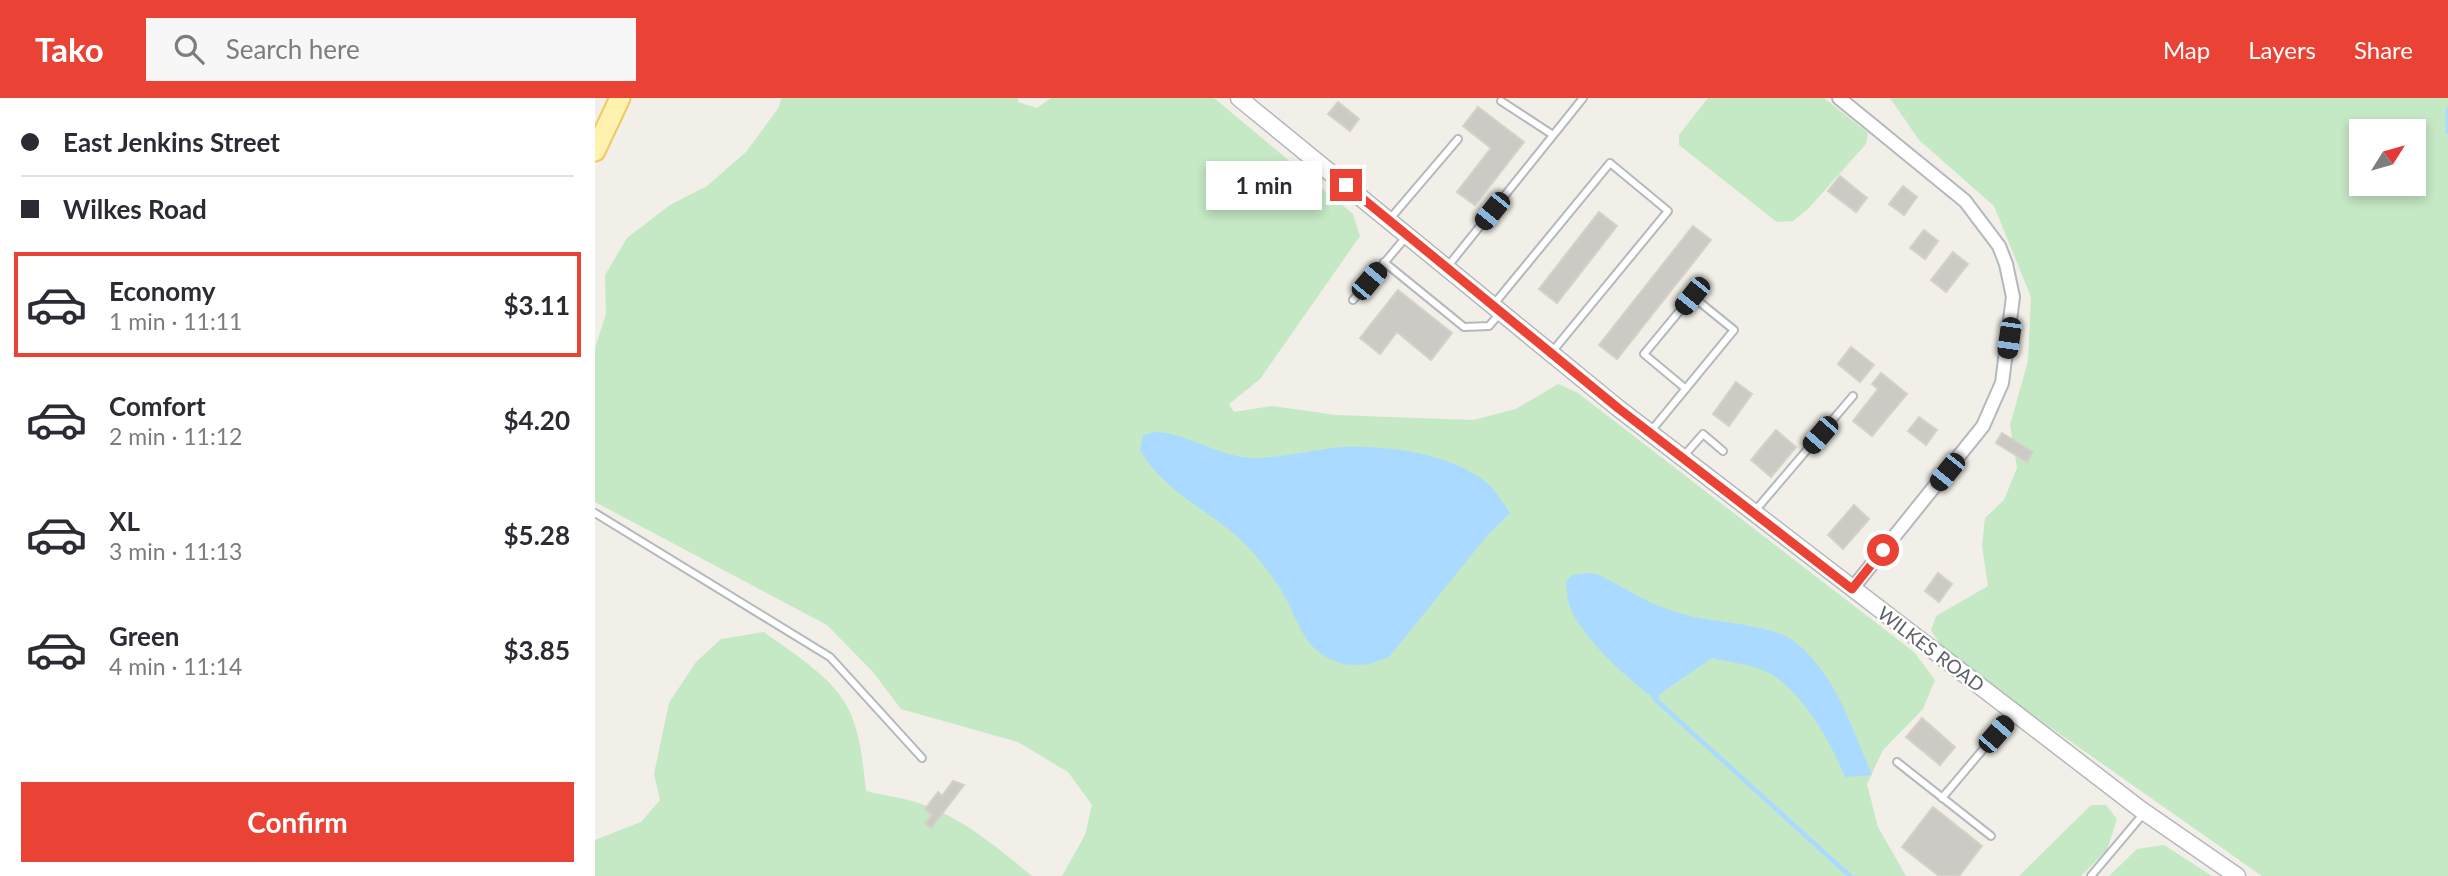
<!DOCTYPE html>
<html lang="en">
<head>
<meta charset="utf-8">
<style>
  :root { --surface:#fff; --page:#f7f7f7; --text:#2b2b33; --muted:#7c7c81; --line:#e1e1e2; --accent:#ea4335 }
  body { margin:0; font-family:Lato,sans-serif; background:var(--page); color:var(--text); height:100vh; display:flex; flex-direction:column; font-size:26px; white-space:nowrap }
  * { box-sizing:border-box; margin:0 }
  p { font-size:23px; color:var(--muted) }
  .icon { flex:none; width:38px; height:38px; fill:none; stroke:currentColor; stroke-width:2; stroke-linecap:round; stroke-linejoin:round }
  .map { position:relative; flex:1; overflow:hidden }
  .panel { display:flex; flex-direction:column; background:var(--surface); width:595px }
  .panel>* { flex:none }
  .guide { display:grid; align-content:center; height:154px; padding:0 21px; background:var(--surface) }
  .needle { width:46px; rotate:53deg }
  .buttons { position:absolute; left:1754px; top:21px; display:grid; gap:14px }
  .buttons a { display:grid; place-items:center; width:77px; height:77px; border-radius:0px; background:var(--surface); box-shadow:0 4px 10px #0003; font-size:35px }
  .end { position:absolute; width:32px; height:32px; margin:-16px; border:9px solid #ea4335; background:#fff; box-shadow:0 0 0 4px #fff }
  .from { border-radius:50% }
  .bubble { position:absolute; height:49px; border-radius:0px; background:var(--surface); box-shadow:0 4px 10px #0003; font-size:23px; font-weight:700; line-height:49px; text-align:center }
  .car { position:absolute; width:21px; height:42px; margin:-21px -10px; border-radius:9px; box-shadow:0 0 5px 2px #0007; background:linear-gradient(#222 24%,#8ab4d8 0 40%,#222 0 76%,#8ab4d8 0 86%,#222 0) }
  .guide b { display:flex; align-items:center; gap:24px; height:66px; font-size:26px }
  .guide b+b { border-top:2px solid var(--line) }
  .guide i { width:18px; height:18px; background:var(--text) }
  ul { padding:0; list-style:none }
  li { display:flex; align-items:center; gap:21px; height:105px; margin:0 14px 10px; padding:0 7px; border:4px solid transparent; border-radius:0px }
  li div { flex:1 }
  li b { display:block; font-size:26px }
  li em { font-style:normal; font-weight:700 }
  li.on { border-color:var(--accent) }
  li>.icon { width:63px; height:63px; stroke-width:1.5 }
  .primary-button { display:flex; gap:14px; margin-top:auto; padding:14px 21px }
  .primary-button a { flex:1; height:80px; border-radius:0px; background:var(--accent); color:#fff; font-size:28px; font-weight:700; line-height:80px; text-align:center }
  header { display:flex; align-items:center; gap:42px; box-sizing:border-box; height:98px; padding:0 35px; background:var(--accent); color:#fff }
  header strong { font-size:33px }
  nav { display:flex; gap:38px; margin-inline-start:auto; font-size:24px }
  .search { width:490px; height:63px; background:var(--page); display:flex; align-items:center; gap:18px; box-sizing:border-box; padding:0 24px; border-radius:0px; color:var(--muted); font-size:26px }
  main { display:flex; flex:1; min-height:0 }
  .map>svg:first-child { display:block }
  .green { fill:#c5e8c5; fill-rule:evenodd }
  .water { fill:#aadaff }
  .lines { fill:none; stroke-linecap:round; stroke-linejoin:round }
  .stream { stroke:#aadaff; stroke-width:4.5 }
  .building { fill:#cccac5; stroke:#d6d1c6; stroke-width:2 }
  .service-casing { stroke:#b5b8bc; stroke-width:10 }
  .minor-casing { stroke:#b5b8bc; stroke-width:16 }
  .tertiary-casing { stroke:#b5b8bc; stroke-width:19 }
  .primary-casing { stroke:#f2c960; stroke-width:23 }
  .service { stroke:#fff; stroke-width:6 }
  .minor { stroke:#fff; stroke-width:12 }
  .tertiary { stroke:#fff; stroke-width:16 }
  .primary { stroke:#fff2af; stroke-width:19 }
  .route { stroke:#ea4335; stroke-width:9 }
  .labels { text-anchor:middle; stroke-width:5; stroke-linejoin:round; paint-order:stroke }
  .street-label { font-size:19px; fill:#5f6368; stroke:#fff }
</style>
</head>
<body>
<header>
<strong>Tako</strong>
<div class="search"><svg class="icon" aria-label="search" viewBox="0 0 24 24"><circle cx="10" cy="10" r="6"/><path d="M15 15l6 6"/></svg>Search here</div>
<nav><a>Map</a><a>Layers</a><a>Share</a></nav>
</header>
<main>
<section class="panel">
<div class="guide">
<b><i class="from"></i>East Jenkins Street</b>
<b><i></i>Wilkes Road</b>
</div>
<ul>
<li class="on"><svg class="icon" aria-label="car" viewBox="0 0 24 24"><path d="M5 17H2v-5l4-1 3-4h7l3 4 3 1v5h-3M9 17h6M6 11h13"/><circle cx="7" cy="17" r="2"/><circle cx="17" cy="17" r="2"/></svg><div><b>Economy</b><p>1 min · 11:11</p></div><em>$3.11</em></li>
<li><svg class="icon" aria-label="car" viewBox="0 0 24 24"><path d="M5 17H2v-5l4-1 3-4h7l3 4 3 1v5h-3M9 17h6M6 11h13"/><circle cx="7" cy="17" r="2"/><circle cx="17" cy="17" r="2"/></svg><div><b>Comfort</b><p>2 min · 11:12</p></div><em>$4.20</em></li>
<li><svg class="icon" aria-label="car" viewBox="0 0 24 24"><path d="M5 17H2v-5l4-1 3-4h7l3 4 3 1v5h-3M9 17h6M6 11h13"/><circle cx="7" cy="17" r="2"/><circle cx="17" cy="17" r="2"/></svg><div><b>XL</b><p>3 min · 11:13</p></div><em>$5.28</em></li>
<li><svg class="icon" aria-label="car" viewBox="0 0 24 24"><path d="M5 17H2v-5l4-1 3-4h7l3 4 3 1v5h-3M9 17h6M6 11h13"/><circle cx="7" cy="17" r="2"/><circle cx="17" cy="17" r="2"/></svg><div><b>Green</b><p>4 min · 11:14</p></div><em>$3.85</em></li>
</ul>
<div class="primary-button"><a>Confirm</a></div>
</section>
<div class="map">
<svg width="1853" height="778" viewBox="0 0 1853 778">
  <rect width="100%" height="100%" fill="#f1efe8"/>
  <path class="green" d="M186,0H423V4L442,10L456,0H619L758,116L765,138L665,281L634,306L639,314L677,308L741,317L878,322L921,311L963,286L983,295L1319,554L1340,582L1328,611L1288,652L1272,686L1283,729L1311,778H467L490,737L497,707L473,674L423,644L306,611L278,574L232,527L0,404V250L11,216L10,177L32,140L75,107L112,88L151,54L184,9Z
    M1113,0H1229L1273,35L1271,46L1213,111L1198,123L1182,124L1084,47V37Z
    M1295,0H1853V778H1667L1351,556L1336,532L1341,518L1393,488L1387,448L1390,420L1409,402L1422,370L1415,327L1433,263L1436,199L1399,108L1324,42ZM1766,33H1818V86H1766Z
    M169,534C198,556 239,579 255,614C266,639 268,667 271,693C287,697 304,699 320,704C364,717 402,749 437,778H0V742L46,724L65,702L59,676L74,605L101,564L126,541Z
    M1496,707H1511L1522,721L1512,752L1486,778H1424Z
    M1569,747L1617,778H1514L1542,751Z"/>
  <path class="water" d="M560,334C593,335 623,359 658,360C684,360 712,353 738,350C783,345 857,355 892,385C901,393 908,405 915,415L891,439L794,559C770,569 751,571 728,557C708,545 701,518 690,499C681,482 665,462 652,448C617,412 571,397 545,352L548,337Z
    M993,475L1004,477C1032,491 1060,510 1091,517C1120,525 1178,526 1200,544C1240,575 1258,632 1277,677L1250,679C1236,644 1205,589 1170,573C1154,566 1134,564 1117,560L1059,600C1033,582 983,536 974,506C972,499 972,490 971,483L978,477Z"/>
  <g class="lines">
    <path class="stream" d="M1853,11V34
      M1062,598L1059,600L1255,778"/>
  </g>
  <path class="building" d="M743,4L764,21L755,33L733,16Z
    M883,9L929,44L880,107L862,94L896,50L868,28Z
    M1245,78L1272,100L1261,114L1233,93Z
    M1308,88L1322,99L1309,117L1294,106Z
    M1004,114L1022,128L962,205L944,191Z
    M1098,128L1116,142L1022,261L1004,247Z
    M1329,132L1343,143L1330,161L1315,150Z
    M1358,154L1373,166L1351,194L1336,182Z
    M803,192L857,235L836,262L802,234L785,256L765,240Z
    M1256,249L1279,267L1265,284L1243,266Z
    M1286,275L1312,296L1277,338L1258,323L1283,291L1277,286Z
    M1141,284L1157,296L1134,328L1118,316Z
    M1324,319L1342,332L1331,347L1313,333Z
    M1181,332L1201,349L1176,379L1156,362Z
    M1407,335L1438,354L1432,364L1401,345Z
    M1259,407L1274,421L1248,451L1233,437Z
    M1343,475L1357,486L1344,504L1330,493Z
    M1327,620L1360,649L1345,667L1311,639Z
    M358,683L369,687L336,730L330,725L337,717L330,711L343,694L347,698Z
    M1338,709L1387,748L1364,778H1344L1307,749Z"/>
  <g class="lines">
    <g class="service-casing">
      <path id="service" d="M906,3L958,37
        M794,122L863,41
        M789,164L869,229L894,228L905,215
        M853,168L988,0
        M758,202L811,139
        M899,206L1015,65L1073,113L957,254
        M1056,333L1139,232L1097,198L1049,256L1091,291
        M1087,360L1108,336L1128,353
        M1159,414L1258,298
        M0,415L235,559L327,660
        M1302,664L1396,738
        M1347,700L1418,616
        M1496,778L1549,715"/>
    </g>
    <g class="minor-casing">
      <path id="minor" d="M1244,0L1370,103L1404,148L1411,166L1418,199L1407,285L1388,328L1257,491"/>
    </g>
    <g class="tertiary-casing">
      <path id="tertiary" d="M644,0L1023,310L1545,711L1642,778"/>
    </g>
    <g class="primary-casing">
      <path id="primary" d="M0,53L25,0"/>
    </g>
    <use href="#service" class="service"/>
    <use href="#minor" class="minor"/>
    <use href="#tertiary" class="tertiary"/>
    <use href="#primary" class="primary"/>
  </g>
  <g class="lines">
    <path class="route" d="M751,87L1023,310L1257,491L1288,452"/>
  </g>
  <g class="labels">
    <g class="street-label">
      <text transform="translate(1336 551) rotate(37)" y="7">WILKES ROAD</text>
    </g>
  </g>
</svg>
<div class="buttons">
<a><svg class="needle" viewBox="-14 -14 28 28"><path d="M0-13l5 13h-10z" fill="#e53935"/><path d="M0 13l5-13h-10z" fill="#7c7c81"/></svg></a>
</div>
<i class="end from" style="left:1288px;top:452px"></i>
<i class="end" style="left:751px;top:87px"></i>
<div class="bubble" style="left:611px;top:63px;width:116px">1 min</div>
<i class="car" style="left:897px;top:113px;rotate:219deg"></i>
<i class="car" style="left:774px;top:183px;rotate:40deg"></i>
<i class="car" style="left:1097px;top:198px;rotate:219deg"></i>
<i class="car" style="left:1414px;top:240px;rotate:188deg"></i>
<i class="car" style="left:1225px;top:337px;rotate:221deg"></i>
<i class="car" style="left:1352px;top:374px;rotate:219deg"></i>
<i class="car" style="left:1401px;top:636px;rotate:41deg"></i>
</div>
</main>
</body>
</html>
